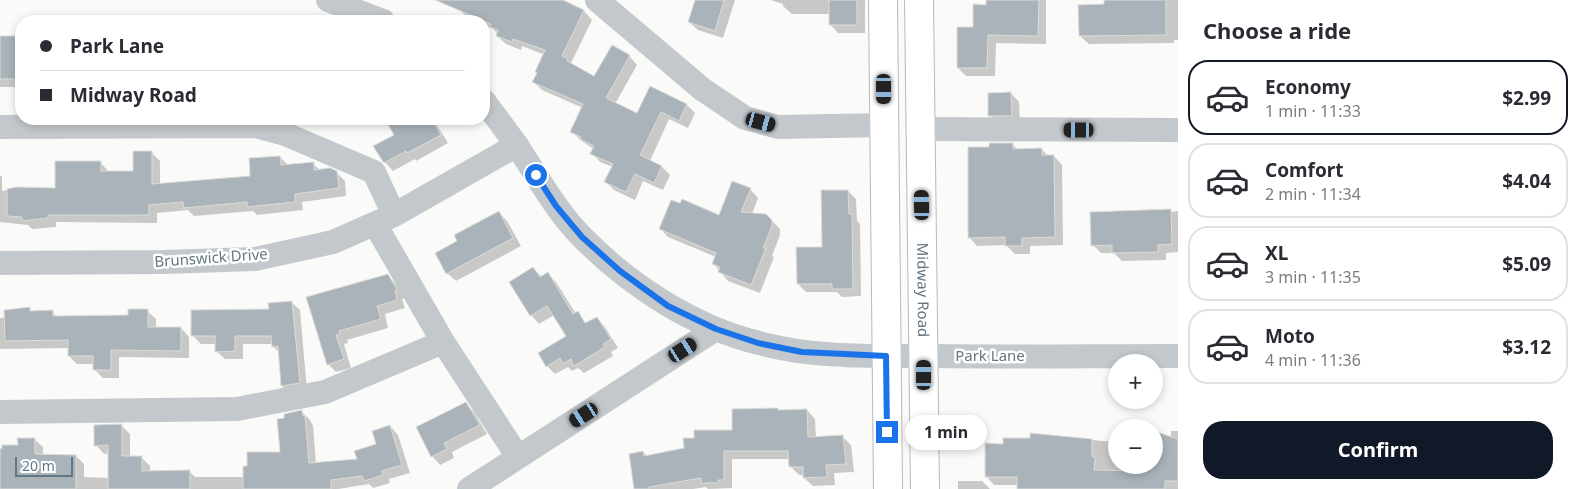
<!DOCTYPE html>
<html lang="en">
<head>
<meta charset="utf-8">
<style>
  :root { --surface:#fff; --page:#f2f2f3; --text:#2b2b33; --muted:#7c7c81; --line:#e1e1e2; --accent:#111827 }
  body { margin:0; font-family:"Noto Sans",sans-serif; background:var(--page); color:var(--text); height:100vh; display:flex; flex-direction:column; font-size:19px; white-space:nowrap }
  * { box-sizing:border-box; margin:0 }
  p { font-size:16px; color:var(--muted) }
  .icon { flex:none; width:28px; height:28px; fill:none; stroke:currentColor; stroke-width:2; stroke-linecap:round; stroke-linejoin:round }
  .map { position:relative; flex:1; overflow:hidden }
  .sheet { display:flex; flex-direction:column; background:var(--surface); width:400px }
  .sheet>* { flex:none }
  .top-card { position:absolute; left:15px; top:15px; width:475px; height:110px; border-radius:20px; box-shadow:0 2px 8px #0003; display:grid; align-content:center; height:110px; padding:0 25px; background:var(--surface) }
  .controls { position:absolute; left:1108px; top:354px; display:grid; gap:10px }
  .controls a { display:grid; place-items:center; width:55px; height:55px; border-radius:50%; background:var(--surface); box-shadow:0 2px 8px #0003; font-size:25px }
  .scale { position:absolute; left:15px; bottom:12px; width:58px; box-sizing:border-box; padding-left:5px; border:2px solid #657683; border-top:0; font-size:14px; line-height:18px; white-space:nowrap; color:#657683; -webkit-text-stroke:4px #fff; paint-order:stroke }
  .end { position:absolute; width:22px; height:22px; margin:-11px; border:6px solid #1a73e8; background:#fff; box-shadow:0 0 0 2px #fff }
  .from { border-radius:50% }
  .bubble { position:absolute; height:35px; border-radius:18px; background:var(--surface); box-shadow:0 2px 8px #0003; font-size:16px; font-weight:700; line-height:35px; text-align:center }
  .car { position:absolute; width:15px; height:30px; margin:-15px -8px; border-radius:6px; box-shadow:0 0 4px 1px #0007; background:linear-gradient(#222 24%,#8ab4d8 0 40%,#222 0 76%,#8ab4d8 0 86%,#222 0) }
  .top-card b { display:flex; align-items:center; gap:18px; height:48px; font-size:19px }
  .top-card b+b { border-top:1px solid var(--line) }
  .top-card i { width:12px; height:12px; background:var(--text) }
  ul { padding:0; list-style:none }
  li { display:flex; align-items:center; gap:15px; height:75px; margin:0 10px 8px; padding:0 15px; border:2px solid var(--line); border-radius:20px }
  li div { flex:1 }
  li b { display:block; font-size:19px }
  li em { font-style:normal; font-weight:700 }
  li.on { border-color:var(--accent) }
  li>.icon { width:45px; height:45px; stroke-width:1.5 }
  h2 { padding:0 25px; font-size:22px; line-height:60px }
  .button { display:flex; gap:10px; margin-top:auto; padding:10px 25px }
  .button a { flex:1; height:58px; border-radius:20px; background:var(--accent); color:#fff; font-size:20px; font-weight:700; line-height:58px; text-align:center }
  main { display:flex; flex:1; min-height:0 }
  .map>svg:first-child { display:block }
  .shadow { fill:#0003 }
  .building { fill:#aab3b9; stroke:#dcdcda }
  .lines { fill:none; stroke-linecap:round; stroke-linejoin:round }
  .major-casing { stroke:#b5babe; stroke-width:30 }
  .minor { stroke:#c3c8cc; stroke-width:24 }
  .major { stroke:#fff; stroke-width:28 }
  .route { stroke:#1a73e8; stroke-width:6 }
  .labels { text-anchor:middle; stroke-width:5; stroke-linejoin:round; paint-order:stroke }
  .street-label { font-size:15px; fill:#657683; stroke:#fff }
</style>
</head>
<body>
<main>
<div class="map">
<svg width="1178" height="489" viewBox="0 0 1178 489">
  <rect width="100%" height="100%" fill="#fafaf8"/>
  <path class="shadow" d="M459,0H560L584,11L592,20L571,63L595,77L629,56L637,65L615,104L638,115L651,88L687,105L695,113L688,128L669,119L650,161L662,167L670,175L663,190L643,181L635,200L614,190L606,182L613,167L600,162L592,153L594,149L580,140L572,131L583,108L542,90L534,82L545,55L522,46L521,50L506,44L497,36L498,34L493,29L484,25V21H475L465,15L456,6Z
    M696,0H735L723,38L698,30L689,22Z
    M771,0H865V33H838L830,24V14H792L783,6V4Z
    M987,0H1046V44L996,43L995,76H966L958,68L974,29L987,6Z
    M1106,0H1178V40H1174V43L1089,44L1080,36L1106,6Z
    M0,37H15L18,40H21V87H0Z
    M1011,93L1019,102L1020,124L998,123L990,115Z
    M393,119H433L448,143L416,161L415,159L393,171L385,162L399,133L386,122Z
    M1012,144L1018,150H1042L1049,156H1054L1062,165L1063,245L1030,246V254H1015L1006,245L977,246L969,237L991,148Z
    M152,153L160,161V185L252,177L280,157L289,166L313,164L320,170L336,172L345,181L346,196L302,202L303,210L257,215L253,211L194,216L188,210L157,213V223L56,222V227L32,229L28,225L0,222V175L2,177V191L17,188L57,189L100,162L109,172H134Z
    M750,189L758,198L752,214L766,215L780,229V235L772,256L774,257L760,293L728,281L713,263L716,257L668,237L660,228L720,217Z
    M848,191L856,199L857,221L860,224L861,296L842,297L837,292H806L798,284L824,248Z
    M1170,210L1172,212L1178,211V252L1166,253V260L1122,261L1114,253H1101L1093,245Z
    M498,212L507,221L521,246L456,281L447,273L459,241Z
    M533,268L542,277L547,273L556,282L576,314L578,313L587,324L597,318L605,327L618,348L611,352L613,356L584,373L578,368L572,371L568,367L555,374L547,366L567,336L554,315L539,324L531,315Z
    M387,275L396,284L405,298L402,299L405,308L385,314L388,328L347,340L348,343L344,344L351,368L336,372L328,364L307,298Z
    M291,302L300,310L307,391L291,394L282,386L279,352L273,346V344H243V359H225L216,351V344H201L192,335L270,311Z
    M29,309L33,312H52L57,317H130L147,311L156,319V328H181L189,337V358L119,357V378H103L94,369V364H77L69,356V348L0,349V318L6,317Z
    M466,404L474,412L487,434L452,452L454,458L440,465L432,456Z
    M807,410L815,419L816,438L842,436L851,445L854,472L834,473L835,485L813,486L804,478V475H799L791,467L790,459H732V488L708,489L706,487L693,489H636L643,452L647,456L685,449L695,439L734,431L779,412Z
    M302,412L310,420L313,426L316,464L359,460L377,445L390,426L398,435L410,473L389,479L390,483L373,488L369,484L338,489H0V448L19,446L34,439L43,447V456H76L84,464V477L109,478V453L104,454L96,445L121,425L130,434V457L142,458L150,466V472H190L195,477H244L282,453L285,419Z
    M1171,431H1178V489H1018L1019,485H994L986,476L1004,445L1031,439V435L1116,442V465H1154V433L1171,438Z
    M958,481H982L990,489H958Z"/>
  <path class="building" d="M435,0H563L584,10L562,56L568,59L567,61L594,76L612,45L630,55L606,98L637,113L650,86L687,104L679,121L661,112L640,155L662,166L654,183L635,174L626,192L604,182L613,164L590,154L594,146L580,139L581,137L570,132L583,104L532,82L537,73L535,72L545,50L513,39L512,42L496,36L498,30L490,27L491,24Z
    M695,0H724L715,31L688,22Z
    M829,0H857V25H829Z
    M986,0H1039L1038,36L988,35L987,68H957V27H973V4L986,5Z
    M1104,0H1166V35L1079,36L1078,5L1104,4Z
    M0,36H16V79H0Z
    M1011,92L1012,116H988V93Z
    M385,119H432L441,135L407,153L406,151L384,163L373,146L394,135Z
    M989,143H1013V149L1042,148V155H1054L1055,237L1022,238V246H1005V237L968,238V147H989Z
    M133,151H152V184L250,176L249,158L280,156L281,165L314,162V170L330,168L337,171L339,188L295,194V202L247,207V202L184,208L183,202L149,205V215H48V218L22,221V217L7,216V189L17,187L55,188V161H101V171H133Z
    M732,181L751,188L741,212L766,214L772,220V226L763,248H766L751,285L718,272L720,267L712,264L716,253L659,229L671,200L680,203L682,199L719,215Z
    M821,190H848L849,214H852L853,289H832V284H797L796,247H822Z
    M1171,209L1172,244L1158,245V252L1112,253V245L1091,246L1090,212Z
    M499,211L513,238L446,274L435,253L457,241L454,235Z
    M533,267L540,277L548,272L573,314L578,311L585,323L597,317L611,339L603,344L605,347L574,366L571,359L563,364L560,358L546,367L538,353L566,336L547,306L530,316L509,282Z
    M388,274L397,290L395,291L397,300L377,306L381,319L339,331L340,334L336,335L344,359L327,365L306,297Z
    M292,301L300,383L281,386L278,346L272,347L271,336H235V351L215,352V336H191V310L269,309L268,303Z
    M30,307V311L53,310V316L128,315V309H148V327H181V351L111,350V370H93V356H68V340L5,341L4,310Z
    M466,402L480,425L444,443L447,449L431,457L416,427Z
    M778,408V410L807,409L808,437L843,435L846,464L826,465L827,477L803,478V467H789L788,451H724V480H718V483H701V478L649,487V489H634L629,454L643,451L644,456L684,448L683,438H694V430H732V409Z
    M302,410L303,416H305L309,463L357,459L354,451L376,444L372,431L390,425L402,465L381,471L383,475L364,481L362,476L331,480V489H243V466H247V452H280L277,419L284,418V414Z
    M122,424V456H142V471L190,470V489H108V445L94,446V425Z
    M1154,431L1178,439V481H1165V489H1017V477H985V443L1003,444V438H1030V433L1092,439V456L1095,457L1094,470L1139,471V467H1147V465H1154Z
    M17,438H35V454L76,455V489H0V449H2V445H18Z"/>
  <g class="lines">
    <g class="major-casing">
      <g id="major">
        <path d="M883,0L888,489"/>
        <path id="s1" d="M919,0L925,489"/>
      </g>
    </g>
    <path class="minor" d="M328,0L383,21
      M597,0L702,89L745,118L778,127L884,125
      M484,101C495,116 507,131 517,146C538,177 556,211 582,237C629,285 693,327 759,343C814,358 873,356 930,356C1012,357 1095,356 1178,356
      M0,127L256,126L285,134L374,172L394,215
      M921,129L1178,130
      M0,263L163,262L255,259L333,242L394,215L517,145
      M443,342L518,457
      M0,412L237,409L325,392L443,342L375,224
      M469,489L716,329"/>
    <use href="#major" class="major"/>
  </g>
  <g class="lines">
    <path class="route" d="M536,175L556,206L582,237L620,271L668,306L716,329L758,343L802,352L886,356L887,432"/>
  </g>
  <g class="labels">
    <g class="street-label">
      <text transform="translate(211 258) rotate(-4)" y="5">Brunswick Drive</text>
      <text dy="5" stroke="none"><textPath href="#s1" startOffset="290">Midway Road</textPath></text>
      <text x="990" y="361">Park Lane</text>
    </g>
  </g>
</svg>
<div class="controls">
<a>+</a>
<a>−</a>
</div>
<div class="scale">20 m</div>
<i class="end from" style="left:536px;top:175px"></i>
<i class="end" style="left:887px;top:432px"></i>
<div class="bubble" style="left:905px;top:415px;width:82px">1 min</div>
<i class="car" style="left:884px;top:89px;rotate:180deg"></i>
<i class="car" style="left:761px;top:122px;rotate:105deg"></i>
<i class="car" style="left:1079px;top:130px;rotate:270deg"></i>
<i class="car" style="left:922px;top:205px;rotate:359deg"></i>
<i class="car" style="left:683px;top:350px;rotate:57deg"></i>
<i class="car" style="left:924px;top:375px;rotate:0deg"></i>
<i class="car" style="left:584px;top:415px;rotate:237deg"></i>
<div class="top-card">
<b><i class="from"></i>Park Lane</b>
<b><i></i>Midway Road</b>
</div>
</div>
<section class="sheet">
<h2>Choose a ride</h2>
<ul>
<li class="on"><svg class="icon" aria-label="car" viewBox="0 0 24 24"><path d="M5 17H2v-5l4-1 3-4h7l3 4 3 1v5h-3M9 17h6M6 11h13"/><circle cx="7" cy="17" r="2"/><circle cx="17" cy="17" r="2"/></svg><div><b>Economy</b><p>1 min · 11:33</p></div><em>$2.99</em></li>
<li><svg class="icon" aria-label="car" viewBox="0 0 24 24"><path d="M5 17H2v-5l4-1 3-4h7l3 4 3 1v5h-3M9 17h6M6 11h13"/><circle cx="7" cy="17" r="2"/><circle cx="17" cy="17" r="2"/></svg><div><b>Comfort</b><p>2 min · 11:34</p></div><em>$4.04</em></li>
<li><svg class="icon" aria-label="car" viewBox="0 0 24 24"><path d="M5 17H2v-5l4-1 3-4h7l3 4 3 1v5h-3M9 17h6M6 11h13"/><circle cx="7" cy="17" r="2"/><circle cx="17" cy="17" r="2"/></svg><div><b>XL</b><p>3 min · 11:35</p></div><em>$5.09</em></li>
<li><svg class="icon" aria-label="car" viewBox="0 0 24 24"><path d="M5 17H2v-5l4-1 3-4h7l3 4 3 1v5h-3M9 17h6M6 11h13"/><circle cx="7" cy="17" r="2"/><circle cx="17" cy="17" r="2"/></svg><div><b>Moto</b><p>4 min · 11:36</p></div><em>$3.12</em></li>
</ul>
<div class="button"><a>Confirm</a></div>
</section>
</main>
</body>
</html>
